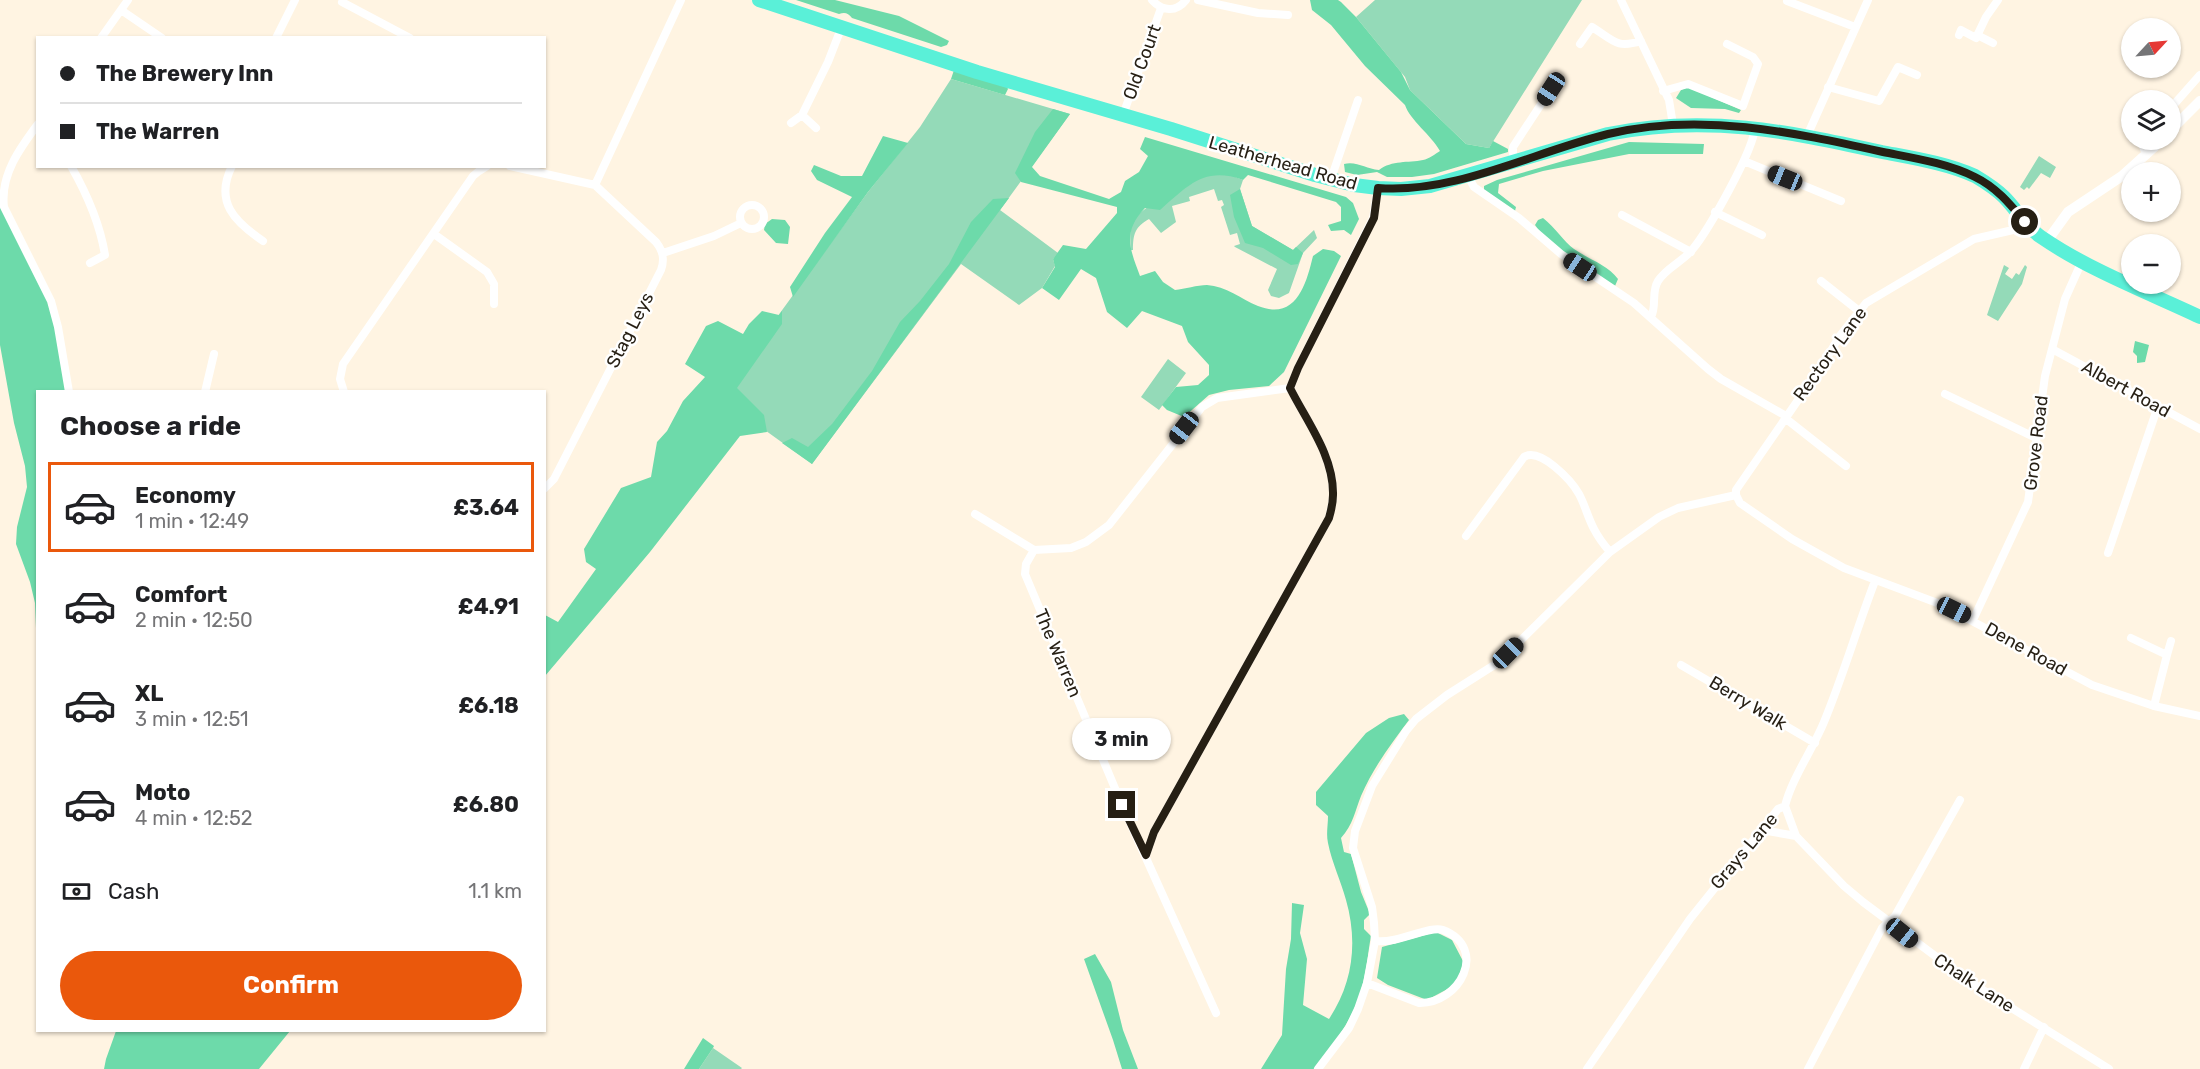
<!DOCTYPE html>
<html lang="en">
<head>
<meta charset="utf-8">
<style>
  :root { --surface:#fff; --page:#f2f2f2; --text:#202124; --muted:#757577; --line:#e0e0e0; --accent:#ea580c }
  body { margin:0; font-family:Rubik,sans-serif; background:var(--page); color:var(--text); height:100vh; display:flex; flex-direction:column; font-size:22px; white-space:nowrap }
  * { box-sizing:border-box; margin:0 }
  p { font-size:20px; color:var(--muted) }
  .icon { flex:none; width:33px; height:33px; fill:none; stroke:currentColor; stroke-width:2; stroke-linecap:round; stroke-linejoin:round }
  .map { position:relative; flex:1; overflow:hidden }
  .drawer { position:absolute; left:36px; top:390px; width:510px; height:642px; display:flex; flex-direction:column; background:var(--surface); border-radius:0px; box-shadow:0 2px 4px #0004 }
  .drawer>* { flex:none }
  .hud { position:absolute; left:36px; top:36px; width:510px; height:132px; border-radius:0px; box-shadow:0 2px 4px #0004; display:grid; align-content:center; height:132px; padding:0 24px; background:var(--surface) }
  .needle { width:39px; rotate:64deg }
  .buttons { position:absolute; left:2121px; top:18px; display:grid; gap:12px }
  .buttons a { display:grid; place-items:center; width:60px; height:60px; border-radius:50%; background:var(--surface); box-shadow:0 2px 4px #0004; font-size:30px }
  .end { position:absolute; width:27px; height:27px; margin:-14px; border:8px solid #261f14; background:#fff; box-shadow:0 0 0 3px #fff }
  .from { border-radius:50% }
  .bubble { position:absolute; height:42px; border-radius:21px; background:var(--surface); box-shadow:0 2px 4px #0004; font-size:20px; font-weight:700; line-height:42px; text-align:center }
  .car { position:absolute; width:18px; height:36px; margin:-18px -9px; border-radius:8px; box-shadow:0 0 4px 2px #0007; background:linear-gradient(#222 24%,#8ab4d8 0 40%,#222 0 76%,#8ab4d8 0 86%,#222 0) }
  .hud b { display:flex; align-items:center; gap:21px; height:57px; font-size:22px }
  .hud b+b { border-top:2px solid var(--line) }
  .hud i { width:15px; height:15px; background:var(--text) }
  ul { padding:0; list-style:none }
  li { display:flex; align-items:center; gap:18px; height:90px; margin:0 12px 9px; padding:0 12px; border:3px solid transparent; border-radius:0px }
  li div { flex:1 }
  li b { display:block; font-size:22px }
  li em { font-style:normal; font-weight:700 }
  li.active { border-color:var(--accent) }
  li>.icon { width:54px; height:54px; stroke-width:1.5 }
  h2 { padding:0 24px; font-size:27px; line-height:72px }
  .pay { display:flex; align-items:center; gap:15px; height:66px; padding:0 24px; font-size:22px }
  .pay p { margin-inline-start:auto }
  .primary-button { display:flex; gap:12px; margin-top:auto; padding:12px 24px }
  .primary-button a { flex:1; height:69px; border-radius:36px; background:var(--accent); color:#fff; font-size:24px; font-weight:700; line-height:69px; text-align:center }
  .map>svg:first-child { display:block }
  .green { fill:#94dab8 }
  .forest { fill:#6ddaaa }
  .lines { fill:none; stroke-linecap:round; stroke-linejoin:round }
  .minor { stroke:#fff; stroke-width:8 }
  .tertiary { stroke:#fff; stroke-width:10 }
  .trunk { stroke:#5af0d8; stroke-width:14 }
  .route { stroke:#261f14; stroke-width:8 }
  .labels { text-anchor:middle; stroke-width:5; stroke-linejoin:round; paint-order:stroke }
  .street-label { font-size:18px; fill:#261f14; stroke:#fff }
</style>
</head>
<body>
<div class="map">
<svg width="2200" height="1069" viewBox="0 0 2200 1069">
  <rect width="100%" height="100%" fill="#fff4e2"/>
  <path class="green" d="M1375,0H1582L1489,148L1466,144L1410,90L1405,77L1356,17Z
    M951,79L1070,114L1000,210L1058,253L1053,259L1055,266L1042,288L1019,305L961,264L812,464L719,397L868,192L920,127Z
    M2039,156L2056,167L2050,178L2041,173L2029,189L2027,187L2024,190L2020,187Z
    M1228,174L1243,180L1240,189L1252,226L1293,250L1314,230L1317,238L1303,253L1289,293L1279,298L1271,296L1268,290L1277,269L1235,247L1234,246L1240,244L1237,233L1230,235L1221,207L1224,205L1222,200L1218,201L1214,189L1189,197L1190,201L1172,206L1176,222L1161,233L1149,219C1135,227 1133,234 1133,250H1131C1130,240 1129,227 1135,218C1145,205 1193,180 1209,175C1215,174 1222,174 1228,174Z
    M2004,265L2009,268L2005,274L2012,279L2016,273L2019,275L2025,265L2027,267L2022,284L1998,321L1987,315Z
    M1168,359L1186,373L1159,410L1141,397Z
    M713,1048L742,1068L741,1069H699Z"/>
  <path class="forest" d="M796,0H835L899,16L949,41L947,45L941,47L852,18C848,13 845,12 839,14Z
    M1310,0H1338L1341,2L1356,17L1401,72L1410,90L1466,144L1489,148L1493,141L1508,149V152L1434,174L1412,177H1387L1377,172L1357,175L1345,172L1344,164C1357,161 1366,169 1379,170C1392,160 1408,163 1423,160C1429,159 1435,154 1440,151C1431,135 1410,120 1405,105L1365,66L1331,25L1312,10Z
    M954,70L1006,85L1008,89L1005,95L951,79Z
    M1688,87L1741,110L1739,113L1725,109L1691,108L1676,98L1681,90Z
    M1053,109L1070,114L1032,167L1040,176L1109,199L1121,192L1125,181L1139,172L1148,156L1140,149L1145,137L1346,197L1353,203L1359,219L1351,235L1344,230L1331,231L1328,225L1341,221V207L1336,202L1248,175L1243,180C1204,166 1188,186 1160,210L1145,208C1122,232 1130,249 1140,276L1155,271L1163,282L1175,290C1185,289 1197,285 1207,285C1226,286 1241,299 1258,306C1296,321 1306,285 1313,256L1323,249L1334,251L1341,256L1284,372L1269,386L1229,390L1209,395L1184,417L1167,410L1162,405L1176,387L1198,385L1209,375V365L1188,342L1182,326L1142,311L1127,328L1107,312L1096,278L1081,269L1059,300L1042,288L1055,267L1053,259L1063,245L1086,249L1117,213V207L1021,182L1015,173L1035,132Z
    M883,136L908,143L868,192L793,297L790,287L825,233L852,197L817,180L811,171L814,165L841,176H862Z
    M1629,142L1704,144L1703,154H1629L1543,171L1499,184L1498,193L1516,207L1515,211L1484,190V186L1497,180Z
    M1240,189L1252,226L1293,250L1296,247L1303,253L1298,264L1291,265L1263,248L1245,243L1234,217L1230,195Z
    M1009,198L812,464L782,443L792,438L808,447L832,424L872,371L900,322L920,301L949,264L971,222L993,199Z
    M0,203L51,306L66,391L38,392L37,653L35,603L30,582L16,544L17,527L27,487L25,466L14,423L0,345Z
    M1543,218C1555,227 1564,242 1574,249C1588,259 1608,265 1618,279L1615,286C1589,270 1552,250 1535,225L1538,220Z
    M772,219L785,220L790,227L788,244L776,243L764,230L765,224Z
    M762,311L779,315L782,311V324L737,388L764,415L767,432L740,436L650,552L545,676V615L558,622L596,569L586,562L584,549L621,488L651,477L657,442L667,431L683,401L705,377L685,364L706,326L718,321L743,334L749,324Z
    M2135,341L2149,345L2145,362L2137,363V356L2133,352Z
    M1404,714L1409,720C1391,744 1373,768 1361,796C1355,811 1353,825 1341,838L1344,852L1351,854L1361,892L1370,914L1364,920V929L1371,936C1368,952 1367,968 1363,983C1356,1016 1334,1043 1315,1069H1261L1282,1035L1286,969L1291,939L1292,903L1304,905L1300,933L1307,959L1303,1005L1329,1019C1353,983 1358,942 1346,900C1341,881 1332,863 1328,843C1326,834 1328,825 1328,816L1316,805V792L1366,733L1389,718Z
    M1436,932L1452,940L1464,963L1455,985L1427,1000L1388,985L1377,978L1382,947Z
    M1095,954L1111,982L1123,1030L1138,1069H1122L1113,1040L1084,959Z
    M116,1031V1030L290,1031L259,1069H104L106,1059Z
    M703,1038L714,1046L713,1048L699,1069H684Z"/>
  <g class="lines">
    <path class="minor" d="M1152,0C1162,11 1176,13 1186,0
      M1198,0L1258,13L1288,15
      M1621,0L1669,100L1673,125
      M1787,1L1855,27
      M342,2L410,38
      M121,10L162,38
      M1959,35L1961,30L1976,38L1986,17L1998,0
      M1977,35L1993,43
      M101,38L128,0
      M276,38L295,0
      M1580,44L1592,27C1613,40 1616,49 1641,41
      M1828,87L1879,101L1898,67L1917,75
      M1663,91L1688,84L1743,106L1758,64L1753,57L1727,44
      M2170,109L2200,75
      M802,115L828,62L842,26
      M1123,115L1161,8
      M791,123L802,115L816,128
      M38,124C20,148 0,175 4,207L51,301L58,327L69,392
      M1807,136L1868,0
      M2141,140L2146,155
      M1744,161L1841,201
      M1513,163V147L1551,89
      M71,166C87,194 100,224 105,255L90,263
      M232,166C214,202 235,222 263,241
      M510,166L595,185L656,242C663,251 665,259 661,270L554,479L544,489
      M1468,176L1474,187L1519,218L1561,254L1634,303L1708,369L1721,379L1786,416
      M1331,179L1358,100
      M595,185L681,0
      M740 217a12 12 0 1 1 24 0a12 12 0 1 1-24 0Z
      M1715,212L1762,235
      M1622,215L1691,252
      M434,234L487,272L494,284V304
      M663,253L714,236L741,223
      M1821,281L1859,311
      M1651,317C1657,306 1651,292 1658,281C1666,268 1682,262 1692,250C1708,231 1754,150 1755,127
      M2052,349L2200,429
      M205,392L214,354
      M344,392L340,379L343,364L473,176L479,171L487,166
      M1945,394L2036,438
      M1785,418L1846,466
      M1736,495L1740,503L1792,539L1844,568L1940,604L2092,685L2154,706L2200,716
      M1736,495V490L1825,361L1839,337L1866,303L1974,239L2013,230L2025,222
      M975,514L1034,550L1071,548L1086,542L1109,525L1202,407L1217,398L1290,388
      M1466,536L1524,457C1540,447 1571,480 1579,494C1585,505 1588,518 1594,529C1598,537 1604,545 1610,552
      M1034,550L1026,564L1025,574L1122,805L1216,1013
      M2108,553L2158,406
      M1973,620L2028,502L2045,376L2065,299L2082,261
      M2131,638L2167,655L2154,706
      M2167,655L2171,641
      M1681,665L1815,743
      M1785,806L1796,836L1844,886L1863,902L1970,982L2109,1069
      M1785,806C1792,778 1813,749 1824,722C1843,676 1857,628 1875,581
      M1762,830L1796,836
      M1146,855L1154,832L1329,518C1330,511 1333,503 1333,495C1334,456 1307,422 1290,388L1298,368L1373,218L1378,188
      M1367,983L1419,1003C1460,1004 1489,948 1443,930C1429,925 1399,944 1375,941
      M1318,1069L1349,1028L1358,1009L1367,983L1375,941L1374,923L1372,907L1353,848L1355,831L1372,786L1406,731L1416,719L1447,695L1499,662L1610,552L1659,517L1678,508L1736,495
      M1587,1069L1690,919L1778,809L1785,806
      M1808,1069L1882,928L1895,916L1960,800
      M2024,1069L2044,1027"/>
    <path class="tertiary" d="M2170,131L2200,101
      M2047,241L2068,212L2122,176L2162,140"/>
    <path class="trunk" d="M759,0L977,72L1171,129L1315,175L1354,185L1378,188L1401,189L1430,186L1608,134C1706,114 1786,131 1882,152C1913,158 1946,163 1975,176C1985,182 1996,189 2004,197C2017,210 2026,227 2041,237C2089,270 2147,292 2200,317"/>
  </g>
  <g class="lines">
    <path class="route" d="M1122,805L1146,855L1154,832L1329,518C1331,511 1333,503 1333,495C1334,456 1307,422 1290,388L1298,368L1374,218L1378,188C1456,194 1533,152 1608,134C1700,112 1792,132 1883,152C1913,158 1947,163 1975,177C1996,187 2010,204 2025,222"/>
  </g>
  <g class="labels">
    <g class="street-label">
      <text transform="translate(1142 62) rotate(-70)" y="6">Old Court</text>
      <text transform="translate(1283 163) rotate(16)" y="6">Leatherhead Road</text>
      <text transform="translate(630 330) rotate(-63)" y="6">Stag Leys</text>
      <text transform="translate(1830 354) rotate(-54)" y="6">Rectory Lane</text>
      <text transform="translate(2126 389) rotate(29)" y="6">Albert Road</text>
      <text transform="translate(2036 443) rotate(-83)" y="6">Grove Road</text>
      <text transform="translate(2026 649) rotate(29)" y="6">Dene Road</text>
      <text transform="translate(1058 653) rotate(67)" y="6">The Warren</text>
      <text transform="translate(1748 703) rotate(31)" y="6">Berry Walk</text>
      <text transform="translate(1744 851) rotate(-50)" y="6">Grays Lane</text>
      <text transform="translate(1974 983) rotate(33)" y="6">Chalk Lane</text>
    </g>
  </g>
</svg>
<div class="buttons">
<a><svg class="needle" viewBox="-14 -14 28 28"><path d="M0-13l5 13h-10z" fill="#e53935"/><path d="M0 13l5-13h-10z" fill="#757577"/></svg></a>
<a><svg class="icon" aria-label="layers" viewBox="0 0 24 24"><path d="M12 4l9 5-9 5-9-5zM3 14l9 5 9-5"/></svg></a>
<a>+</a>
<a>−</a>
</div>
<i class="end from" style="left:2025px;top:222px"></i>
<i class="end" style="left:1122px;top:805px"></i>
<div class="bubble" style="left:1072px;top:718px;width:99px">3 min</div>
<i class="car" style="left:1551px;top:89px;rotate:213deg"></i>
<i class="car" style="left:1785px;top:178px;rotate:292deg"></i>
<i class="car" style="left:1580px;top:267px;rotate:303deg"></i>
<i class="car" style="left:1184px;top:428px;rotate:218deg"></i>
<i class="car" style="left:1954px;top:610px;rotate:116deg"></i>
<i class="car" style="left:1508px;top:653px;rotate:45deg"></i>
<i class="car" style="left:1902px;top:933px;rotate:129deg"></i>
<div class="hud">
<b><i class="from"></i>The Brewery Inn</b>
<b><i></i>The Warren</b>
</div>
<section class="drawer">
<h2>Choose a ride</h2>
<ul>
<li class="active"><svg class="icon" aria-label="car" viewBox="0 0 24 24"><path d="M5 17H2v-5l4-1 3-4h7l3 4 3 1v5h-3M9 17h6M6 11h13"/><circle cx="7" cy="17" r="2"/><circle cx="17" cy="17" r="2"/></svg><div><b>Economy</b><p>1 min · 12:49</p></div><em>£3.64</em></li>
<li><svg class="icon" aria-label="car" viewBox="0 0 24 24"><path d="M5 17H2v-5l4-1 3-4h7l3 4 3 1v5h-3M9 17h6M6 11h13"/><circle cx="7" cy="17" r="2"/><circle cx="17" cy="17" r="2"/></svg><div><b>Comfort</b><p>2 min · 12:50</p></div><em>£4.91</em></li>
<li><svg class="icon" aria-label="car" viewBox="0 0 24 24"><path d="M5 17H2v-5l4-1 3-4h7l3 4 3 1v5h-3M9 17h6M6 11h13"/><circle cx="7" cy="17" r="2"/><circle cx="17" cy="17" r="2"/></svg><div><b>XL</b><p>3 min · 12:51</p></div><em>£6.18</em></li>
<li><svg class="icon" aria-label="car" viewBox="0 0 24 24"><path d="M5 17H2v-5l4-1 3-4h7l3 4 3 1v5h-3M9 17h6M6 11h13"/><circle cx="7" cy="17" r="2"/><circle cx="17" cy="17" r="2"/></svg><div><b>Moto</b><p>4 min · 12:52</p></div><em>£6.80</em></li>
</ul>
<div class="pay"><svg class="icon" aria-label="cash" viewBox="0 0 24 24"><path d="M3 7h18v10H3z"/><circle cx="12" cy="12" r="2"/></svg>Cash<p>1.1 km</p></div>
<div class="primary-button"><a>Confirm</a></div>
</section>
</div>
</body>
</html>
